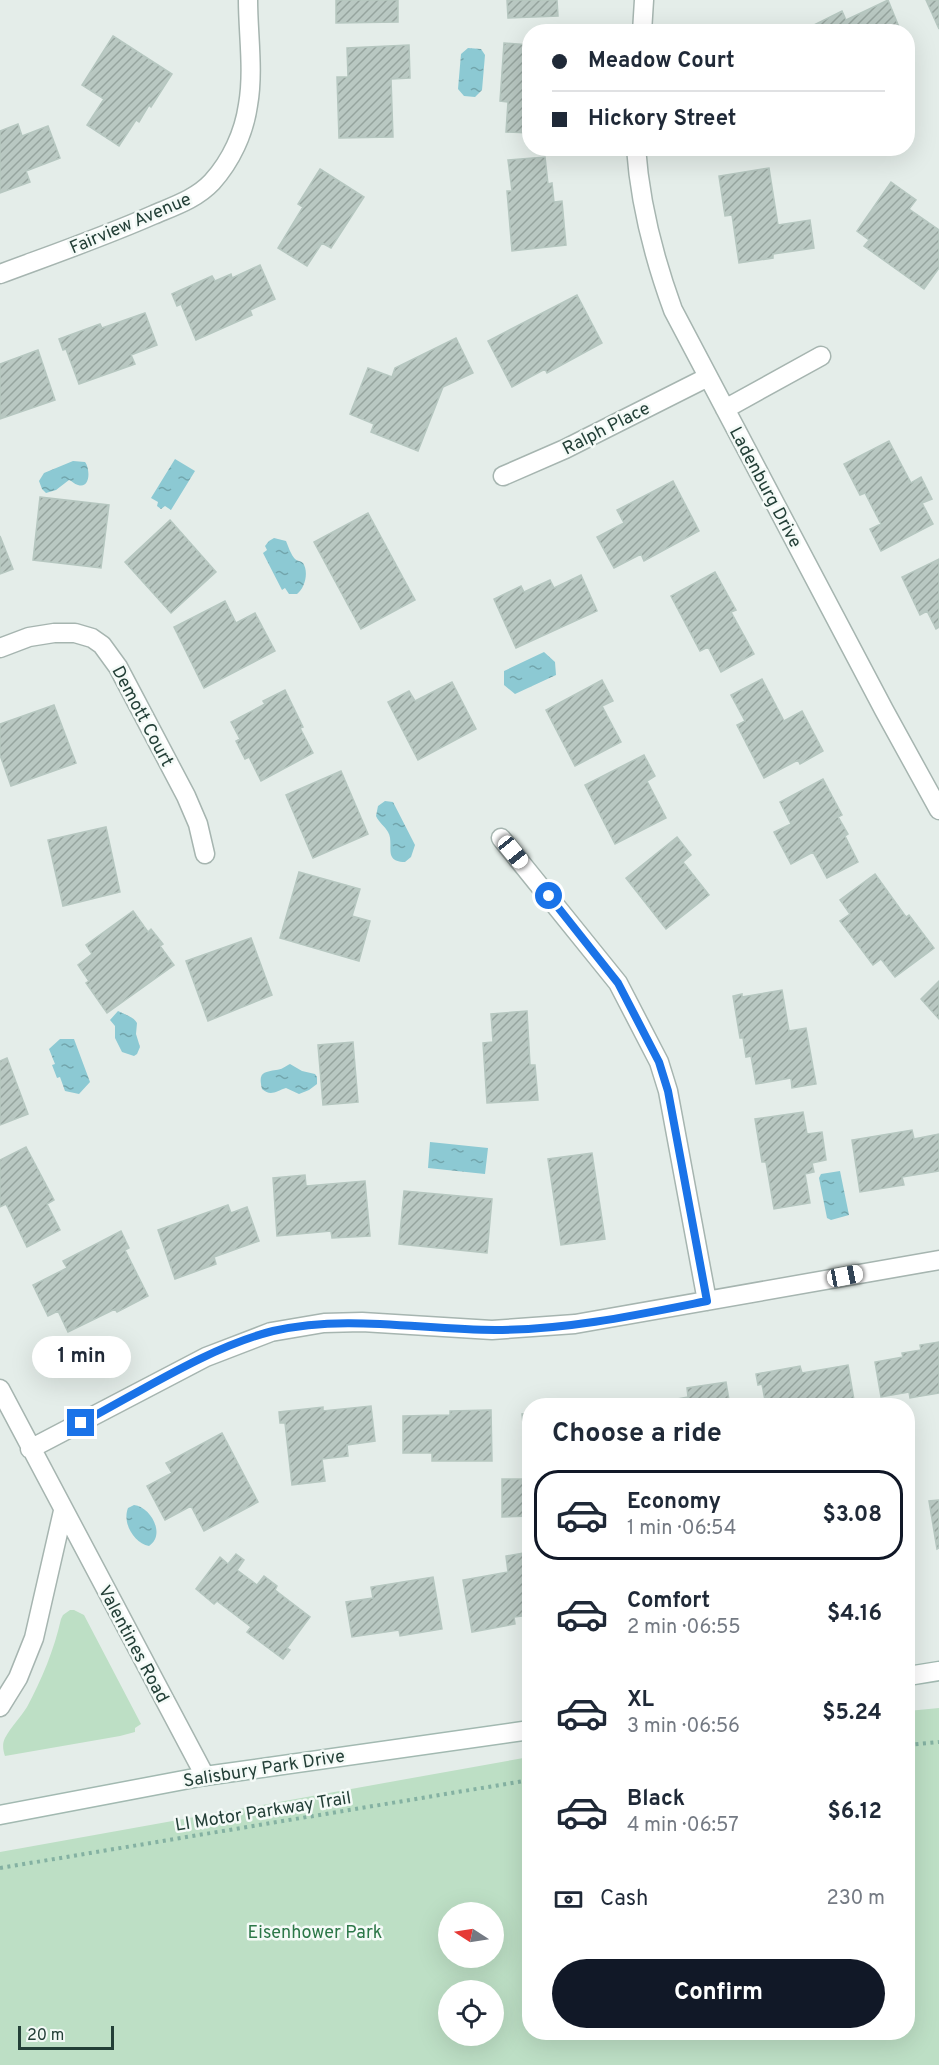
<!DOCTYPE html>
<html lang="en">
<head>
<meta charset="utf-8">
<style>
  :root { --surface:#fff; --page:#f6f6f7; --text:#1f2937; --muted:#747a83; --line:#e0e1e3; --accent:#111827 }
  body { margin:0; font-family:Overpass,sans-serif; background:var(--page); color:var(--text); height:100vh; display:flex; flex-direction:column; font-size:22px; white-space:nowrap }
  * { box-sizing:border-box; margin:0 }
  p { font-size:20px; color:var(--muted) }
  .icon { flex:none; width:33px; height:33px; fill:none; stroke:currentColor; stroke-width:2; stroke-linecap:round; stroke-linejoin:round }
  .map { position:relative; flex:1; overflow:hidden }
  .details { position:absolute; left:522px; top:1398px; width:393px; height:642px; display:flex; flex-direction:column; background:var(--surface); border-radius:24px; box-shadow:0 6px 24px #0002 }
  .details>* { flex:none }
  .banner { position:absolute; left:522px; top:24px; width:393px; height:132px; border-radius:24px; box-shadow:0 6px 24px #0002; display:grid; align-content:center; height:132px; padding:0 30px; background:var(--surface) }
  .needle { width:39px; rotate:282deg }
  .controls { position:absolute; left:438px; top:1902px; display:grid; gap:12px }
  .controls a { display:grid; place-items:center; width:66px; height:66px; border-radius:50%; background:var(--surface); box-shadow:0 6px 24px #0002; font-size:30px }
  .scale { position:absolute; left:18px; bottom:15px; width:96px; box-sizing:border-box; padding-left:6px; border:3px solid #233f37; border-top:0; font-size:16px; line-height:21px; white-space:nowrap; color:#233f37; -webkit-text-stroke:4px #f4faf7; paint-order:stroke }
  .end { position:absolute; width:27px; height:27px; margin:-14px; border:8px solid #1a73e8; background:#fff; box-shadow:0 0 0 3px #fff }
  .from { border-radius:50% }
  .bubble { position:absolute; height:42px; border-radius:21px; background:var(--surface); box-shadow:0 6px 24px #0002; font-size:20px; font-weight:700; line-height:42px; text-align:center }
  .car { position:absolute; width:18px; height:36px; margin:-18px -9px; border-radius:8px; box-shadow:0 0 4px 2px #0007; background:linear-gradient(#fff 24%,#345 0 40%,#fff 0 76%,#345 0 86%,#fff 0) }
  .banner b { display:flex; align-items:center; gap:21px; height:57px; font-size:22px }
  .banner b+b { border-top:2px solid var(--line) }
  .banner i { width:15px; height:15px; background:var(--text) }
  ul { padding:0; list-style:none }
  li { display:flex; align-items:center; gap:18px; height:90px; margin:0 12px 9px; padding:0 18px; border:3px solid transparent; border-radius:24px }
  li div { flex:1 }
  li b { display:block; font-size:22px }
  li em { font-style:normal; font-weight:700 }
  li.current { border-color:var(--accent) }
  li>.icon { width:54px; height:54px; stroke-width:1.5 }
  h2 { padding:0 30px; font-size:27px; line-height:72px }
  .pay { display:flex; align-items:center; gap:15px; height:66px; padding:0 30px; font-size:22px }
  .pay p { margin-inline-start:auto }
  .primary-button { display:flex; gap:12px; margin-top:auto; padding:12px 30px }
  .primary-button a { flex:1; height:69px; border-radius:36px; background:var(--accent); color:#fff; font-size:24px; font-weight:700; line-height:69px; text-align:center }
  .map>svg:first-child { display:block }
  .green { fill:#bddfc5; fill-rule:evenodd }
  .water { fill:url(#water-ripples) }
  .building { fill:url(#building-hatch); stroke:#b6c7c0; stroke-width:1.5 }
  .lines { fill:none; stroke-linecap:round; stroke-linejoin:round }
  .street-casing { stroke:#a6b5b0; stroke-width:21 }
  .secondary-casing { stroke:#a2b9b1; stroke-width:21 }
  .path { stroke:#84b1a2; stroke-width:4; stroke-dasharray:3 4.5; stroke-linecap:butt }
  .street { stroke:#fff; stroke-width:18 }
  .secondary { stroke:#fff; stroke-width:18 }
  .route { stroke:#1a73e8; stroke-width:8 }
  .labels { text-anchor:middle; stroke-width:5; stroke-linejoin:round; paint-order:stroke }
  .street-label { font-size:18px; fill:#233f37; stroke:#f4faf7 }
  .park-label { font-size:18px; fill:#2c7748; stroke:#f4faf7 }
</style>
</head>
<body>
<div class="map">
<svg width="939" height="2065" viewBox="0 0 939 2065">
  <defs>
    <pattern id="water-ripples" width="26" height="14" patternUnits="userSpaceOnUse" patternTransform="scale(1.5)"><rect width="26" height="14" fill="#8cc9d3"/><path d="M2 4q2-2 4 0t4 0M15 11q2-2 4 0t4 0" fill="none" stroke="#72a5ac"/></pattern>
    <pattern id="building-hatch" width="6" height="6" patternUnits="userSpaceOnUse" patternTransform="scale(1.5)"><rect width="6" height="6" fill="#b9c8c2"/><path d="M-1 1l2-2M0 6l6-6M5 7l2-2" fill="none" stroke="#96a49e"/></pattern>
  </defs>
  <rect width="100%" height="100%" fill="#e4ede9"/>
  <path class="green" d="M70,1610H74L84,1615L141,1724L135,1728V1732L120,1736L5,1756C3,1750 2,1744 5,1738C11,1727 20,1718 27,1707C42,1679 54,1650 61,1619L63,1615Z
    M939,1708V2065H0V1852L529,1757L530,2032H908V1711ZM494,1912V1958H448V1912ZM494,1990V2036H448V1990Z"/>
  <path class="water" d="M468,48L481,49L485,55L482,90L475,97L464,96L458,89L461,54Z
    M175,459L195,471L171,510L165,506L161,509L157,506L158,502L151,498Z
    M73,461L85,462C90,468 91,489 78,485C74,484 72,481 69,480L56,490L46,493L42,489L39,481L44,473Z
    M274,538L286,541C288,546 291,555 295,559C297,561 301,561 303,563C309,572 305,588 297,594H289L285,588L282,590L263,553L267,550L265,546L269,541Z
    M544,652L555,662L556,675L515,694L504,685V671Z
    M385,801L393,802L415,845L411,857L405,862C382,862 395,844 388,832C385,826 379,823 376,816L378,806Z
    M118,1011C124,1014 134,1017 137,1023L136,1034L140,1047L137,1054L134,1056L122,1052L115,1038V1026L110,1020Z
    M60,1039H74L90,1082L79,1094L65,1091L60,1077L57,1078L52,1065L55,1064L49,1049Z
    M290,1064L302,1071L315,1074L317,1077V1084L309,1090L299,1094L286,1088C276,1091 271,1097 262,1089C258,1073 263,1072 276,1070C281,1070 286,1066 290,1064Z
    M430,1142L488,1148L485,1174L428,1168Z
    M840,1171L849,1215L831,1220L827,1218L819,1178L821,1174Z
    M134,1505C151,1507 166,1535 149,1546C134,1543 122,1523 128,1508Z"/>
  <path class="building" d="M336,0H398V22L336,23Z
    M507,0H557L558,16L508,18Z
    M888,0L901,32L802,31L842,11L846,20Z
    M926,0H939V29Z
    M113,36L172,74L151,107L149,105L139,122L136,120L119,146L87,125L104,99L82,85Z
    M504,43L530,45V133L506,132L508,102L500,101Z
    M409,45L410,78L391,79L393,137L339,138L337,77H348L347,48Z
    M18,124L22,136L48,126L60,158L26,171L30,182L0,193V131Z
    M545,157L548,184L552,183L554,202L562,201L566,245L512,251L507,191H512L508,160Z
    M769,168L778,225L810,220L814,248L773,254V258L739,263L732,215L725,216L719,176Z
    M320,169L364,197L331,248L322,243L307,266L278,248L303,207L298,204Z
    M891,182L916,200L909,209L939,230V268L924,289L864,246L869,240L857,231Z
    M260,265L275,299L250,310L252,315L196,340L181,304L177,306L172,294L212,276L215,281L231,274L232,278Z
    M577,295L602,343L547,373L545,369L512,387L488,341Z
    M145,313L157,345L131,355L135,364L79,384L66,349L63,350L59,339L100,324L102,328Z
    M456,338L473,373L443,387L418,451L371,432L374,424L350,414L368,368L392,377L395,368Z
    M38,350L55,400L0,419V364Z
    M889,441L911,483L921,477L932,499L922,503L933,524L881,551L870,529L881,524L865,493L860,495L844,464Z
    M673,481L699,531L644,561L641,554L614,568L597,537L624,523L617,510Z
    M40,497L109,505L101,568L33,560Z
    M368,513L415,600L361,629L314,542Z
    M170,520L216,572L171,613L125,562Z
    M0,536L13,569L0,574Z
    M939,559V627L936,629L927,611L920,615L902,577Z
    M715,572L736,610L731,612L754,654L721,672L708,647L700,651L671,596Z
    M581,575L597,611L516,648L494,599L521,586L524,592L550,580L554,588Z
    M225,601L236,623L255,613L275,651L204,688L174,627Z
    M762,679L784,721L802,711L823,751L800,764L798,760L764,778L737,725L745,721L731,695Z
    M602,680L613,701L602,706L621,742L575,766L546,710Z
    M452,682L476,729L418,760L388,702L409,691L415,701Z
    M285,690L303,727L300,728L313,753L261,781L249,757L245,759L236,741L240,739L231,722L265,704L263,701Z
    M54,705L76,763L11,786L0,755V724Z
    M644,755L655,776L647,781L666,818L615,844L585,785Z
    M341,771L368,834L313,858L286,795Z
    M823,779L842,815L838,817L848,834L845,836L858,862L827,878L813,852L791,864L774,832L791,824L780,802Z
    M106,827L120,892L63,906L48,840Z
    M677,837L691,855L683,862L709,895L666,929L626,878Z
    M299,872L360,889L352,916L370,921L359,961L280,938Z
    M875,874L906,917L909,915L934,948L895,977L881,959L873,965L840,921L850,914L840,900Z
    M133,911L148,932L151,929L163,944L160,946L174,965L107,1013L86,983L89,981L78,965L92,954L86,945Z
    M251,938L272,995L208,1021L186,961Z
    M939,981V1019L921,999Z
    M782,990L789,1031L806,1028L816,1084L792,1088L791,1078L756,1084L751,1056L746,1057L743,1038H740L733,996L742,994V997Z
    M527,1011L530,1065H535L538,1100L487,1103L483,1043L493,1042L491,1014Z
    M353,1042L358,1102L323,1105L318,1045Z
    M7,1058L28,1114L0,1125V1061Z
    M803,1112L807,1134L822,1132L826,1160L812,1163L814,1172L805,1174L810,1203L774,1209L766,1162H762L755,1119Z
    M912,1130L914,1139L939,1134V1171L902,1177L904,1185L860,1192L852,1140Z
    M26,1147L54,1200L47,1204L60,1230L27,1247L6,1204L0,1207V1160Z
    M592,1153L605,1239L561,1245L548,1159Z
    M305,1175L306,1186L365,1181L370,1236L332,1238L331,1231L277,1236L273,1178Z
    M404,1191L492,1199L487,1253L399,1244Z
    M228,1205L231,1213L247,1207L259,1241L214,1257L216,1264L175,1279L158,1230Z
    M121,1231L129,1248L125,1250L148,1296L117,1312L115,1309L68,1332L58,1311L48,1316L33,1285L67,1268L63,1261Z
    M939,1342V1393L910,1398L909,1392L881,1397L875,1362L903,1357L902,1353L921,1350L920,1345Z
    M848,1365L854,1400L825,1406H766L762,1384L758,1385L756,1374L800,1366L802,1373Z
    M726,1382L730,1406H639L688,1397L687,1388Z
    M371,1406L375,1441L347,1445L348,1456L322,1459L325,1481L292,1485L285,1423H280L279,1412L323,1407V1411Z
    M491,1410L492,1461H432V1453H403V1416L450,1415V1411Z
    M530,1413V1463H527L522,1414Z
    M222,1433L258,1502L204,1531L191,1506L165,1520L147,1486L172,1473L166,1463Z
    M502,1479H530V1516L502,1517Z
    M939,1500V1548L937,1549L929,1501Z
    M530,1552V1615L514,1617L515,1624L472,1632L463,1580L508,1572L506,1556Z
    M236,1554L244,1560L237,1570L257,1585L264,1576L277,1586L275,1590L310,1617L287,1648L290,1650L283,1659L247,1632L251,1627L217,1601L214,1604L196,1589L220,1557L228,1564Z
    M433,1577L442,1629L400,1636L399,1630L352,1637L346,1602L373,1598L371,1587Z"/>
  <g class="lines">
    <g class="street-casing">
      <path id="street" d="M642,32L644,0
        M636,148C640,204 654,258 673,310L884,710L939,810
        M0,274C51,255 103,237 153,215C174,206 196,199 212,182C231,161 244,133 248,105C254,71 248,34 248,0
        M725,409L821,356
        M503,476L565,449L708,377
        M0,648L29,637L54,633H75L92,638L102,645L118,667L186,796L198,824L205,854
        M501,838L618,983L659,1062L668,1091L707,1301
        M0,1389L205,1776
        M30,1449L206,1357L271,1332L324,1323L362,1322L492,1330L575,1324L939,1260
        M0,1707L18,1678L34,1638L63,1511"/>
    </g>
    <g class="secondary-casing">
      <path id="secondary" d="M908,1676L939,1671
        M0,1815L205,1776L530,1730"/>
    </g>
    <path class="path" d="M908,1745L939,1742
      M0,1868L530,1780"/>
    <use href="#street" class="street"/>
    <use href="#secondary" class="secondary"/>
  </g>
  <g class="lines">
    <path class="route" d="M81,1423C140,1392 209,1347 273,1331C347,1314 421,1330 495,1330C567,1330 637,1315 707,1301L668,1091L659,1062L618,983L549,896"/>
  </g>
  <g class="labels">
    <g class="street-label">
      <text transform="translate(130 223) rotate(-23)" y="6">Fairview Avenue</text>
      <text transform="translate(606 428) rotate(-27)" y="6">Ralph Place</text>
      <text transform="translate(766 487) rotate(62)" y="6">Ladenburg Drive</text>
      <text transform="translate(143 716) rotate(62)" y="6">Demott Court</text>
      <text transform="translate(134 1644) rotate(62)" y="6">Valentines Road</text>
      <text transform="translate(264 1768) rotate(-9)" y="6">Salisbury Park Drive</text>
      <text transform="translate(263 1811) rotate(-9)" y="6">LI Motor Parkway Trail</text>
    </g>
    <g class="park-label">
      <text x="315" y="1938">Eisenhower Park</text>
    </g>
  </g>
</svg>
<div class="controls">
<a><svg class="needle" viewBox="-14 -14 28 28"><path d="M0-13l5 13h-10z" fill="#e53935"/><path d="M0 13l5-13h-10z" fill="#747a83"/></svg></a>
<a><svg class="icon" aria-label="locate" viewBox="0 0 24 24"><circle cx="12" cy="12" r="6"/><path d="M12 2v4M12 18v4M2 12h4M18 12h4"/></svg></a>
</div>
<div class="scale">20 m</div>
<i class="end from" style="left:549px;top:896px"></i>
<i class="end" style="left:81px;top:1423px"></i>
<div class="bubble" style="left:32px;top:1336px;width:99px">1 min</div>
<i class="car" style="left:513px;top:852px;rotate:141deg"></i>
<i class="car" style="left:845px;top:1276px;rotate:79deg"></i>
<div class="banner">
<b><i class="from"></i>Meadow Court</b>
<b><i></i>Hickory Street</b>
</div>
<section class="details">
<h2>Choose a ride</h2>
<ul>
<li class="current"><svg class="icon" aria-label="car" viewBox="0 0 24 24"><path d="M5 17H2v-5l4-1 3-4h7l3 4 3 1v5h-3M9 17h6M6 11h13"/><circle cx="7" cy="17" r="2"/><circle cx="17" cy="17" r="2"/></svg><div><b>Economy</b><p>1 min · 06:54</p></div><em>$3.08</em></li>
<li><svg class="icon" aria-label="car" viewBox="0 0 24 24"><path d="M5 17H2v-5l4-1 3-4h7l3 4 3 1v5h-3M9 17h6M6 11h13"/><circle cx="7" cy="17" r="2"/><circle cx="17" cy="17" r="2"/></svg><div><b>Comfort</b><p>2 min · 06:55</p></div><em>$4.16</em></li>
<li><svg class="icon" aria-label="car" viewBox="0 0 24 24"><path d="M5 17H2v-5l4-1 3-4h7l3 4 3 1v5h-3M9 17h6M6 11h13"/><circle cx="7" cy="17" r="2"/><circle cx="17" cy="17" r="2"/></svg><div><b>XL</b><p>3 min · 06:56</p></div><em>$5.24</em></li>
<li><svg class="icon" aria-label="car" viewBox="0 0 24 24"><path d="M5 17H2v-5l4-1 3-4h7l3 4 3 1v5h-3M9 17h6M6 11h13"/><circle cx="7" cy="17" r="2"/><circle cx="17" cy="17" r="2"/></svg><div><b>Black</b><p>4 min · 06:57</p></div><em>$6.12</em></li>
</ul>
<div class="pay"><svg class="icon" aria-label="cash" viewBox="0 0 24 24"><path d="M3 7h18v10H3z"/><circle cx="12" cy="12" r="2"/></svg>Cash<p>230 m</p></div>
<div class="primary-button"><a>Confirm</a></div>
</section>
</div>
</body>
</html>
